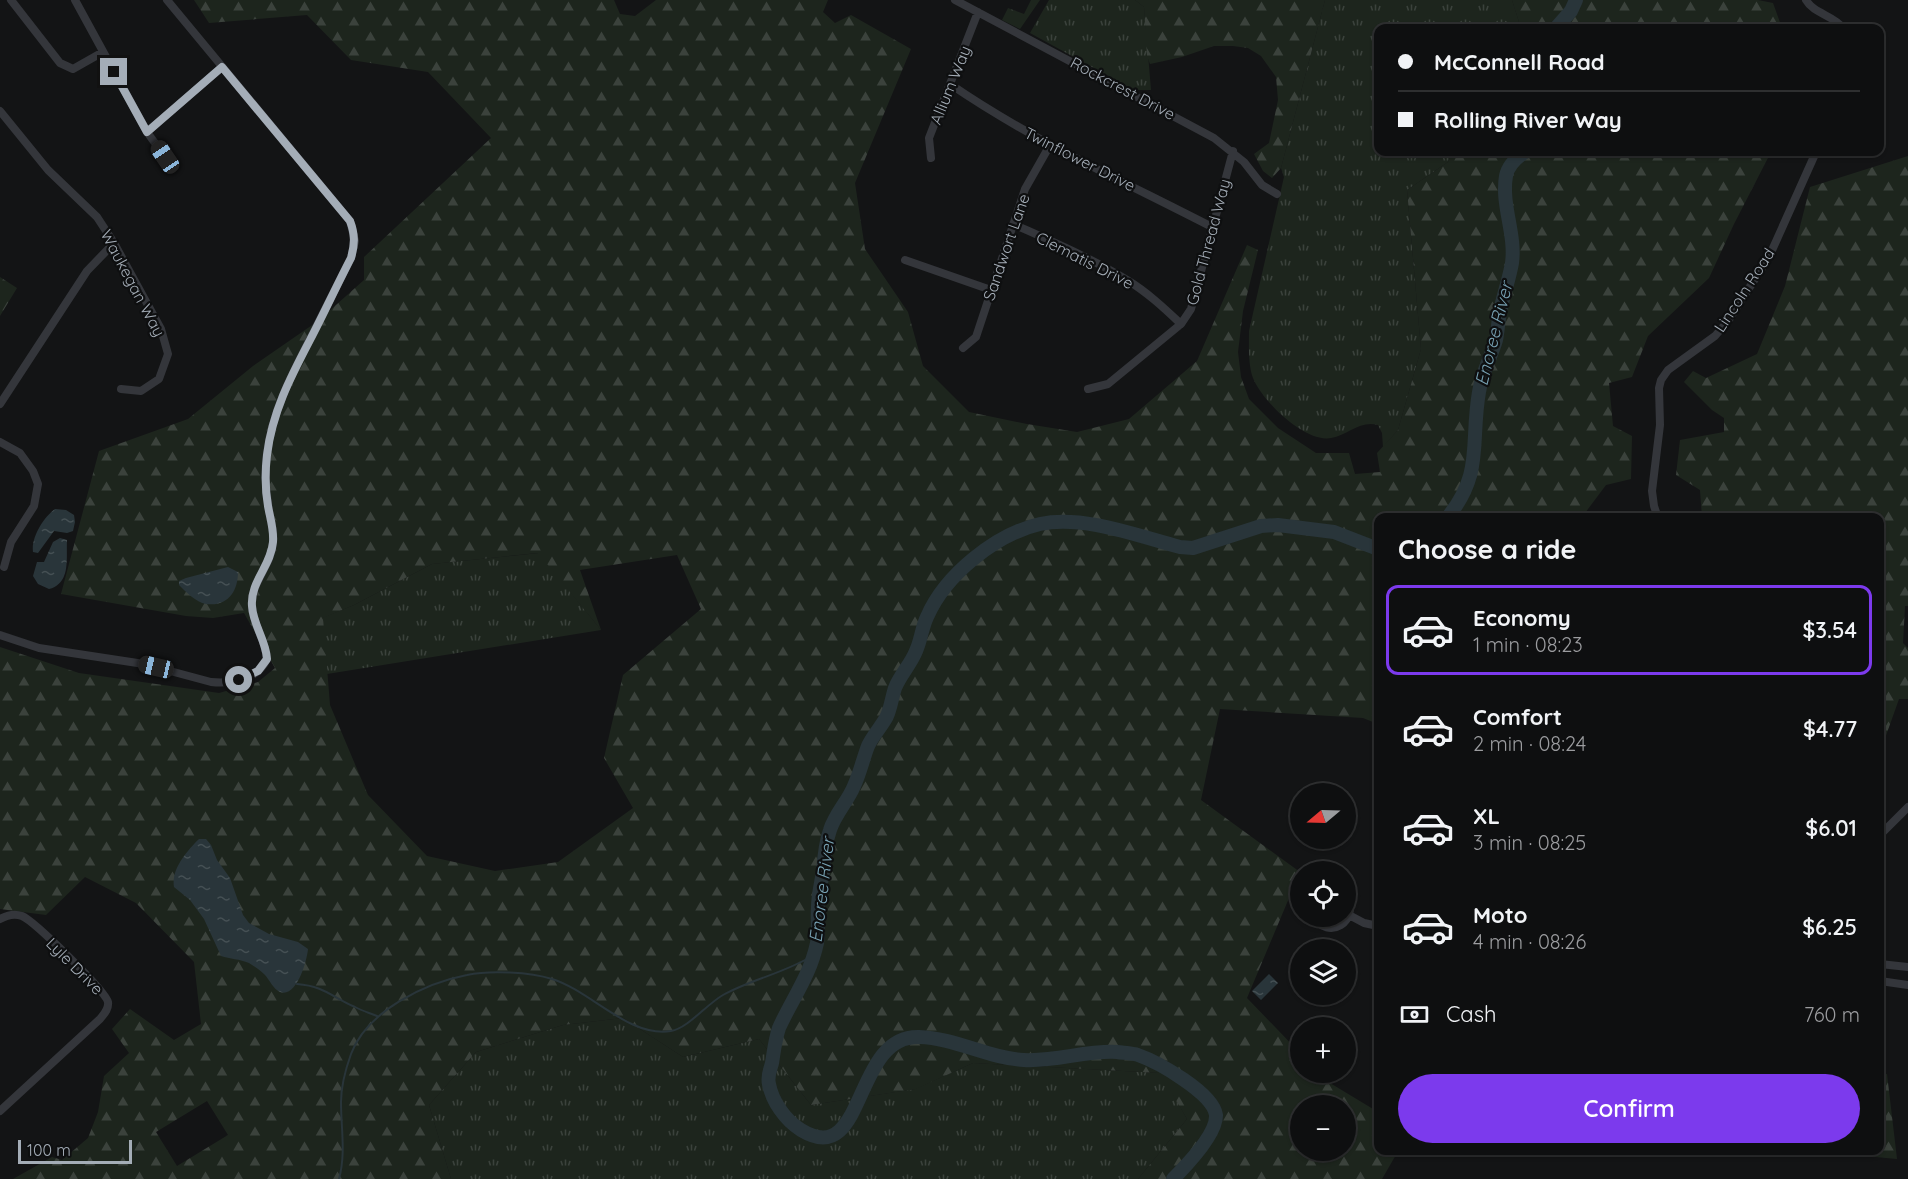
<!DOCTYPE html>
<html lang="en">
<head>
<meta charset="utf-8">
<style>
  :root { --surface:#0e0f10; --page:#171819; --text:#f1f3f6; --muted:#9b9c9f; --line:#2e2f30; --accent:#7c3aed }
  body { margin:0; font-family:Quicksand,sans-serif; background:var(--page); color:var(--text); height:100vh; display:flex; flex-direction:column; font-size:22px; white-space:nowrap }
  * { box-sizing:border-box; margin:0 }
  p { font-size:20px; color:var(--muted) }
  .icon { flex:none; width:33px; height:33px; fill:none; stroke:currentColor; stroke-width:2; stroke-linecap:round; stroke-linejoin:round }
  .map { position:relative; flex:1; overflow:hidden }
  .drawer { position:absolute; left:1374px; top:513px; width:510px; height:642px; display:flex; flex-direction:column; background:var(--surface); border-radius:12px; box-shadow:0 2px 4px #0004,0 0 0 2px var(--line) }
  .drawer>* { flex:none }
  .top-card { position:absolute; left:1374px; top:24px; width:510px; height:132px; border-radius:12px; box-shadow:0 2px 4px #0004,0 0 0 2px var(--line); display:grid; align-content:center; height:132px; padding:0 24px; background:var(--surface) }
  .needle { width:39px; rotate:251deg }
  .buttons { position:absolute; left:1290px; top:783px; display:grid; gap:12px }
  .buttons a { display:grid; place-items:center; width:66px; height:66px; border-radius:50%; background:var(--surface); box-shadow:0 2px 4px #0004,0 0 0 2px var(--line); font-size:30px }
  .scale { position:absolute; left:18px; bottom:15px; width:114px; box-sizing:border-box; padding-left:6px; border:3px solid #a4adb7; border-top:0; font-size:16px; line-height:21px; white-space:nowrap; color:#a4adb7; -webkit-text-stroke:4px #0e0f10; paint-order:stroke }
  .end { position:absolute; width:27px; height:27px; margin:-14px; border:8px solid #a4adb7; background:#111; box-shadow:0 0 0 3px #111 }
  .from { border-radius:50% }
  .car { position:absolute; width:18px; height:36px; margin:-18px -9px; border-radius:8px; box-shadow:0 0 4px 2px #0007; background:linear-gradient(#222 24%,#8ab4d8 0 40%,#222 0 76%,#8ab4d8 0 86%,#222 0) }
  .top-card b { display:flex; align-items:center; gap:21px; height:57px; font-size:22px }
  .top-card b+b { border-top:2px solid var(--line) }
  .top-card i { width:15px; height:15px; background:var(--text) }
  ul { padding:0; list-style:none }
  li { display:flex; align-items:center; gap:18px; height:90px; margin:0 12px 9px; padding:0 12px; border:3px solid transparent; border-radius:12px }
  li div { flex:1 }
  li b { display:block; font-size:22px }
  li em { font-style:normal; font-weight:600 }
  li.current { border-color:var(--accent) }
  li>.icon { width:54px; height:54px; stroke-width:1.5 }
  h2 { padding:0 24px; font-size:27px; line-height:72px }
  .pay { display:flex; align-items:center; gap:15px; height:66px; padding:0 24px; font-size:22px }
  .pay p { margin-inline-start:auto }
  .button { display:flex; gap:12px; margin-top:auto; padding:12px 24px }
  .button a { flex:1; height:69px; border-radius:36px; background:var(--accent); color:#fff; font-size:24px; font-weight:600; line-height:69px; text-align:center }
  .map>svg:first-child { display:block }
  .grass { fill:url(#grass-tufts) }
  .forest { fill:url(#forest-firs); fill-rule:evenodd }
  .water { fill:url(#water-ripples) }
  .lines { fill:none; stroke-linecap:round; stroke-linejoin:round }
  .stream { stroke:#29353a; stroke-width:2 }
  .river { stroke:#29353a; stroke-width:14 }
  .minor { stroke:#34363b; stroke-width:8 }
  .route { stroke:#a4adb7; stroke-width:8 }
  .labels { text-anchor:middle; stroke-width:4.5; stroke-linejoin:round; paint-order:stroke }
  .street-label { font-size:16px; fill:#a4adb7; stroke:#0e0f10 }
  .water-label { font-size:18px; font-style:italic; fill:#78a2b4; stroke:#0e0f10 }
</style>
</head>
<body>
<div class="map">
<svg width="1908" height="1179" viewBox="0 0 1908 1179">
  <defs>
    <pattern id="grass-tufts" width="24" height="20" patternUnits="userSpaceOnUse" patternTransform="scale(1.5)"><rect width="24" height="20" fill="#1d251d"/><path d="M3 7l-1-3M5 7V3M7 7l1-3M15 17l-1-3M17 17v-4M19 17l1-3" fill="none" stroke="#3b423c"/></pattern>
    <pattern id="forest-firs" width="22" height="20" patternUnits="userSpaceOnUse" patternTransform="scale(1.5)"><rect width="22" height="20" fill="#1d251d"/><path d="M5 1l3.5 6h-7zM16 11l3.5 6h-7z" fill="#3b423c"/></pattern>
    <pattern id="water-ripples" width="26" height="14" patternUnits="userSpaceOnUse" patternTransform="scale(1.5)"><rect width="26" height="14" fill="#29353a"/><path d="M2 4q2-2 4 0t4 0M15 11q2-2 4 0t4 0" fill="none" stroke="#455054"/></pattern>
  </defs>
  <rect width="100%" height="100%" fill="#131415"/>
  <path class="grass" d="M1031,0H1040L1020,29L1002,20L1008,8L1024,14Z
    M1049,0H1135L1144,7L1151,90H1134L1030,33Z
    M1325,0H1512L1519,22L1513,28H1378V152H1452L1448,162L1407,190L1421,349L1398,430L1383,447L1382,433L1378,425C1360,420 1348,435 1331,438C1305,443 1262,401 1253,378C1248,364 1249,346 1249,331L1284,177L1281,168Z
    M539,553L601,630L327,674L322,618L354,605L432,564Z
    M623,1018L683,1057L759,1039L811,1105L915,1089L973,1063L1161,1073L1187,1119L1138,1179H451L429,1105L476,1052L563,1025Z"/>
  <path class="forest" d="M194,0H614L620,14L635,16L656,0H828L823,12L835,23L851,15L911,49L855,183L865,249L908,312L923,366L969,412L1027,424L1077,432L1129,419L1197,361L1247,245L1258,250L1243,311L1238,352L1241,377L1249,399L1278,428L1316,453H1349L1355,474L1380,472L1377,453L1398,430L1421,349L1407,190L1448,162L1452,152H1771L1734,224L1709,278L1648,336L1632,377L1609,383L1613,426L1632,436L1631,479L1606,485L1582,517L1378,518V724L1363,718L1220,709L1201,800L1300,872L1247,998L1300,1053V1072L1320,1073L1330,1083L1378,1112V1150L1448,1151L1397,1153L1382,1179H1138L1187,1119L1160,1073L973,1063L916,1089L811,1105L759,1039L683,1057L623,1018L563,1025L476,1052L429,1105L451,1179H13L52,1157L62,1160L88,1138L98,1112L104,1076L129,1053L112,1029L130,1009L174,1040L201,1024L194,962L136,903L85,877L46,915L0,909V647L79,673L219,693L258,682L275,668L244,613L213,618L186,616L61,594L99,451L188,419L253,366L318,321L364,280V257L491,138L428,72L351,60L307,15L209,23ZM538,553L601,630L580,570L677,555L701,609L623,675L604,758L633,808L558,862L495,871L427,856L368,795L330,705L323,618L354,605L432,564ZM207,1101L228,1135L177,1166L156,1132ZM1300,1106H1346V1150H1300Z
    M1135,0H1325L1281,168L1272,178L1263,171L1254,154L1269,143L1278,100L1276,77L1261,56L1248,48L1233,46H1214L1182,57L1150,64L1147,56L1144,7Z
    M1512,0H1758L1773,3L1782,28H1513L1519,22Z
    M1908,156V606H1905L1903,643L1908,648V699H1899L1883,744H1880V518L1702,517L1700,490L1676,475L1680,440L1724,432V418L1712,410L1684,382L1693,371L1706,378L1757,354L1785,286L1810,187Z
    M0,277L17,288L0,316Z
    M1887,1074L1897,1159L1812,1151L1880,1150V1075Z"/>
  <path class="water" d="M55,509L66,510L74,515L75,522L73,531L67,533L54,531L38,553L33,552C31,537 44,517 55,509Z
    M60,538L67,540C66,559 71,583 49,589L38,584L33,576L37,562H44L53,542Z
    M228,567L238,572C238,591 228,607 206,604C196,602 186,592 179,585V581L186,578Z
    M199,839H206L211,845L217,860L230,878L243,915L249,923L269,934L298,942L308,949C307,960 297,998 280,992C273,989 270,980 264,974C260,970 254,966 249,963C240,959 230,959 221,956L204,919L190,900L174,887C171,869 187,851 199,839Z
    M1269,974L1278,983L1261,1000L1252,991Z"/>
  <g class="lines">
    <path class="stream" d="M297,984C324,986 332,997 355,1007C362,1011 370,1013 377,1016
      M339,1179C346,1153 341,1129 341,1102C341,1087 346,1068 351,1054C367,1011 425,983 467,975C490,970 530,972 552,979C591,991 629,1038 671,1031C688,1028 707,1004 723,995C752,979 785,973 814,955"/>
    <path class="river" d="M1556,28L1571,11L1576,0
      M1447,518C1484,473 1470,443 1479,392C1482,373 1491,357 1496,340C1498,331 1498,321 1500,312C1503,296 1509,280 1512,263C1516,234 1501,205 1506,176C1508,165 1516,158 1525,152
      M1173,1179C1186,1166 1217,1134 1216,1115C1213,1093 1158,1062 1138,1055C1132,1053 1124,1053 1117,1052C1087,1050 1055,1062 1024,1060C988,1058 955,1038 919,1037C852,1035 867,1170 801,1130C785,1120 772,1101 769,1084C767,1076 770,1071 772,1063C774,1051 775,1040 779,1028C792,999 810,976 817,943C819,932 817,919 818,907C818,895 821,884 823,872C824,858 825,844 830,830C835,814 848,801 854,786C860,773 863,759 868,746C873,735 882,726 887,716C891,707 892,697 895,688C900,675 911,664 916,651C921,640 922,627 927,617C945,575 996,534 1040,524C1084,515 1138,536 1180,547L1193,548L1261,526L1278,525L1334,532L1378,549"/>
    <path class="minor" d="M11,0L60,63L73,69L103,52
      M75,0L147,132L165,157
      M955,0L1214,138L1244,162L1262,185L1277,194
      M1806,0C1814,14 1833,15 1843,28
      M950,84C1033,141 1125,182 1214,228
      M0,111L48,170L97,217L114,243L161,329L168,354L159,379L141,391L121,389
      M147,132L222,67
      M931,158L929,138L978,12
      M1013,224C1051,241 1091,258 1127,280C1147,292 1164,308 1181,324
      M905,260L991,290
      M963,348L976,337L1025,189L1050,145
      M1088,389L1108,384L1181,324L1191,309L1233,151
      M0,404L87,271L114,243
      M0,442L20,453L33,471L38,484L34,506L11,542L4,567
      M1658,518L1654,506L1652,491L1660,425L1659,388L1661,380L1668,370L1715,336L1728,321L1769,257L1816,152
      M0,635L39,648L144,664L211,682C231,684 258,680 267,659C266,641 253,625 252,607C250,583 271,567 273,543C275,529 269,517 268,503C265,487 265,469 267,453C273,409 292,374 312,335C325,309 338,284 351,258L355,241L350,221L167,0
      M1880,835L1908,807
      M1349,915L1364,923L1378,926
      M1313,916C1328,942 1361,921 1346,896
      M0,919C7,915 14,913 22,916C34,921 106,991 108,1002C109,1009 104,1014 100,1019L0,1111
      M1880,964L1908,967
      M1880,981L1908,985"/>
  </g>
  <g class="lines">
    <path class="route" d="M114,72L147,132L222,67L350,221C355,234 355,244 351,258C337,285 324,313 310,340C290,378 272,413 267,455C265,472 265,489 268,506C270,518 274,529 273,542C271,566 250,582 252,606C253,625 266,640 267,659L258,671L239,680"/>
  </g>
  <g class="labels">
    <g class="street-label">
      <text transform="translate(950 85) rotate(-68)" y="6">Allium Way</text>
      <text transform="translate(1123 88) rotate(28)" y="6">Rockcrest Drive</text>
      <text transform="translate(1080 159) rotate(27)" y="6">Twinflower Drive</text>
      <text transform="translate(1208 242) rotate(-75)" y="6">Gold Thread Way</text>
      <text transform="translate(1006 247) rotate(-71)" y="6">Sandwort Lane</text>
      <text transform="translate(1085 260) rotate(27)" y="6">Clematis Drive</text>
      <text transform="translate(133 283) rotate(62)" y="6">Waukegan Way</text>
      <text transform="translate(1744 290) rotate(-57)" y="6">Lincoln Road</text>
      <text transform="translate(75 966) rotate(45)" y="6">Lyle Drive</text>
    </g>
    <g class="water-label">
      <text transform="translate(1494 334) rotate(-76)" y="6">Enoree River</text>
      <text transform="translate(822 890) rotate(-83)" y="6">Enoree River</text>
    </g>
  </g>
</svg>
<div class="buttons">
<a><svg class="needle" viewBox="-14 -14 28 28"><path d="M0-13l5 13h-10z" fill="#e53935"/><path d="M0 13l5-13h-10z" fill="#9b9c9f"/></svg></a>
<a><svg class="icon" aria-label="locate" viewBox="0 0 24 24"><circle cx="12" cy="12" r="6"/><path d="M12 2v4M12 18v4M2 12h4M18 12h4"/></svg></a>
<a><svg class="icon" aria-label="layers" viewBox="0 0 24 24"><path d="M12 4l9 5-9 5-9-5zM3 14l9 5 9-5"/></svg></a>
<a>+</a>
<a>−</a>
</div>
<div class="scale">100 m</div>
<i class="end from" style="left:239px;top:680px"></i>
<i class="end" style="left:114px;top:72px"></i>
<i class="car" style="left:165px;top:157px;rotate:326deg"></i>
<i class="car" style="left:156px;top:667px;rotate:283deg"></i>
<div class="top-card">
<b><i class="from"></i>McConnell Road</b>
<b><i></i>Rolling River Way</b>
</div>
<section class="drawer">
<h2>Choose a ride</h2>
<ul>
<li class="current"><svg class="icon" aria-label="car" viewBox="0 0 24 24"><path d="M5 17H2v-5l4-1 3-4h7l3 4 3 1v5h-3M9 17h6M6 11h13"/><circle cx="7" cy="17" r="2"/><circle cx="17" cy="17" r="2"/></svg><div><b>Economy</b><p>1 min · 08:23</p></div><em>$3.54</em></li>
<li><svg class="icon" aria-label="car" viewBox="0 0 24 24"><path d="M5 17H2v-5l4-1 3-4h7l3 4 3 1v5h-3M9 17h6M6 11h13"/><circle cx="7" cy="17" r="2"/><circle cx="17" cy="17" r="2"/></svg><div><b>Comfort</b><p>2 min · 08:24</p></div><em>$4.77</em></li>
<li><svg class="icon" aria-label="car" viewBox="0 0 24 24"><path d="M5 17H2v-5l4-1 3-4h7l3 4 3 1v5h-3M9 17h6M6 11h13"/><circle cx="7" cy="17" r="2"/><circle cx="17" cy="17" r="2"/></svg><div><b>XL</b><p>3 min · 08:25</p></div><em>$6.01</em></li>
<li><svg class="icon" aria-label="car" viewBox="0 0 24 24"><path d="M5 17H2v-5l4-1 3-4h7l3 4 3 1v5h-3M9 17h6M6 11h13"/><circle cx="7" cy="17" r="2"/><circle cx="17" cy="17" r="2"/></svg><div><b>Moto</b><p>4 min · 08:26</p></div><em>$6.25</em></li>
</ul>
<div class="pay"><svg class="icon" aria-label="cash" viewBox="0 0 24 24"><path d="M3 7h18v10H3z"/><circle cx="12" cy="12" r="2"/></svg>Cash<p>760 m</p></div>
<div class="button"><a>Confirm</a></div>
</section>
</div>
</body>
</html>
